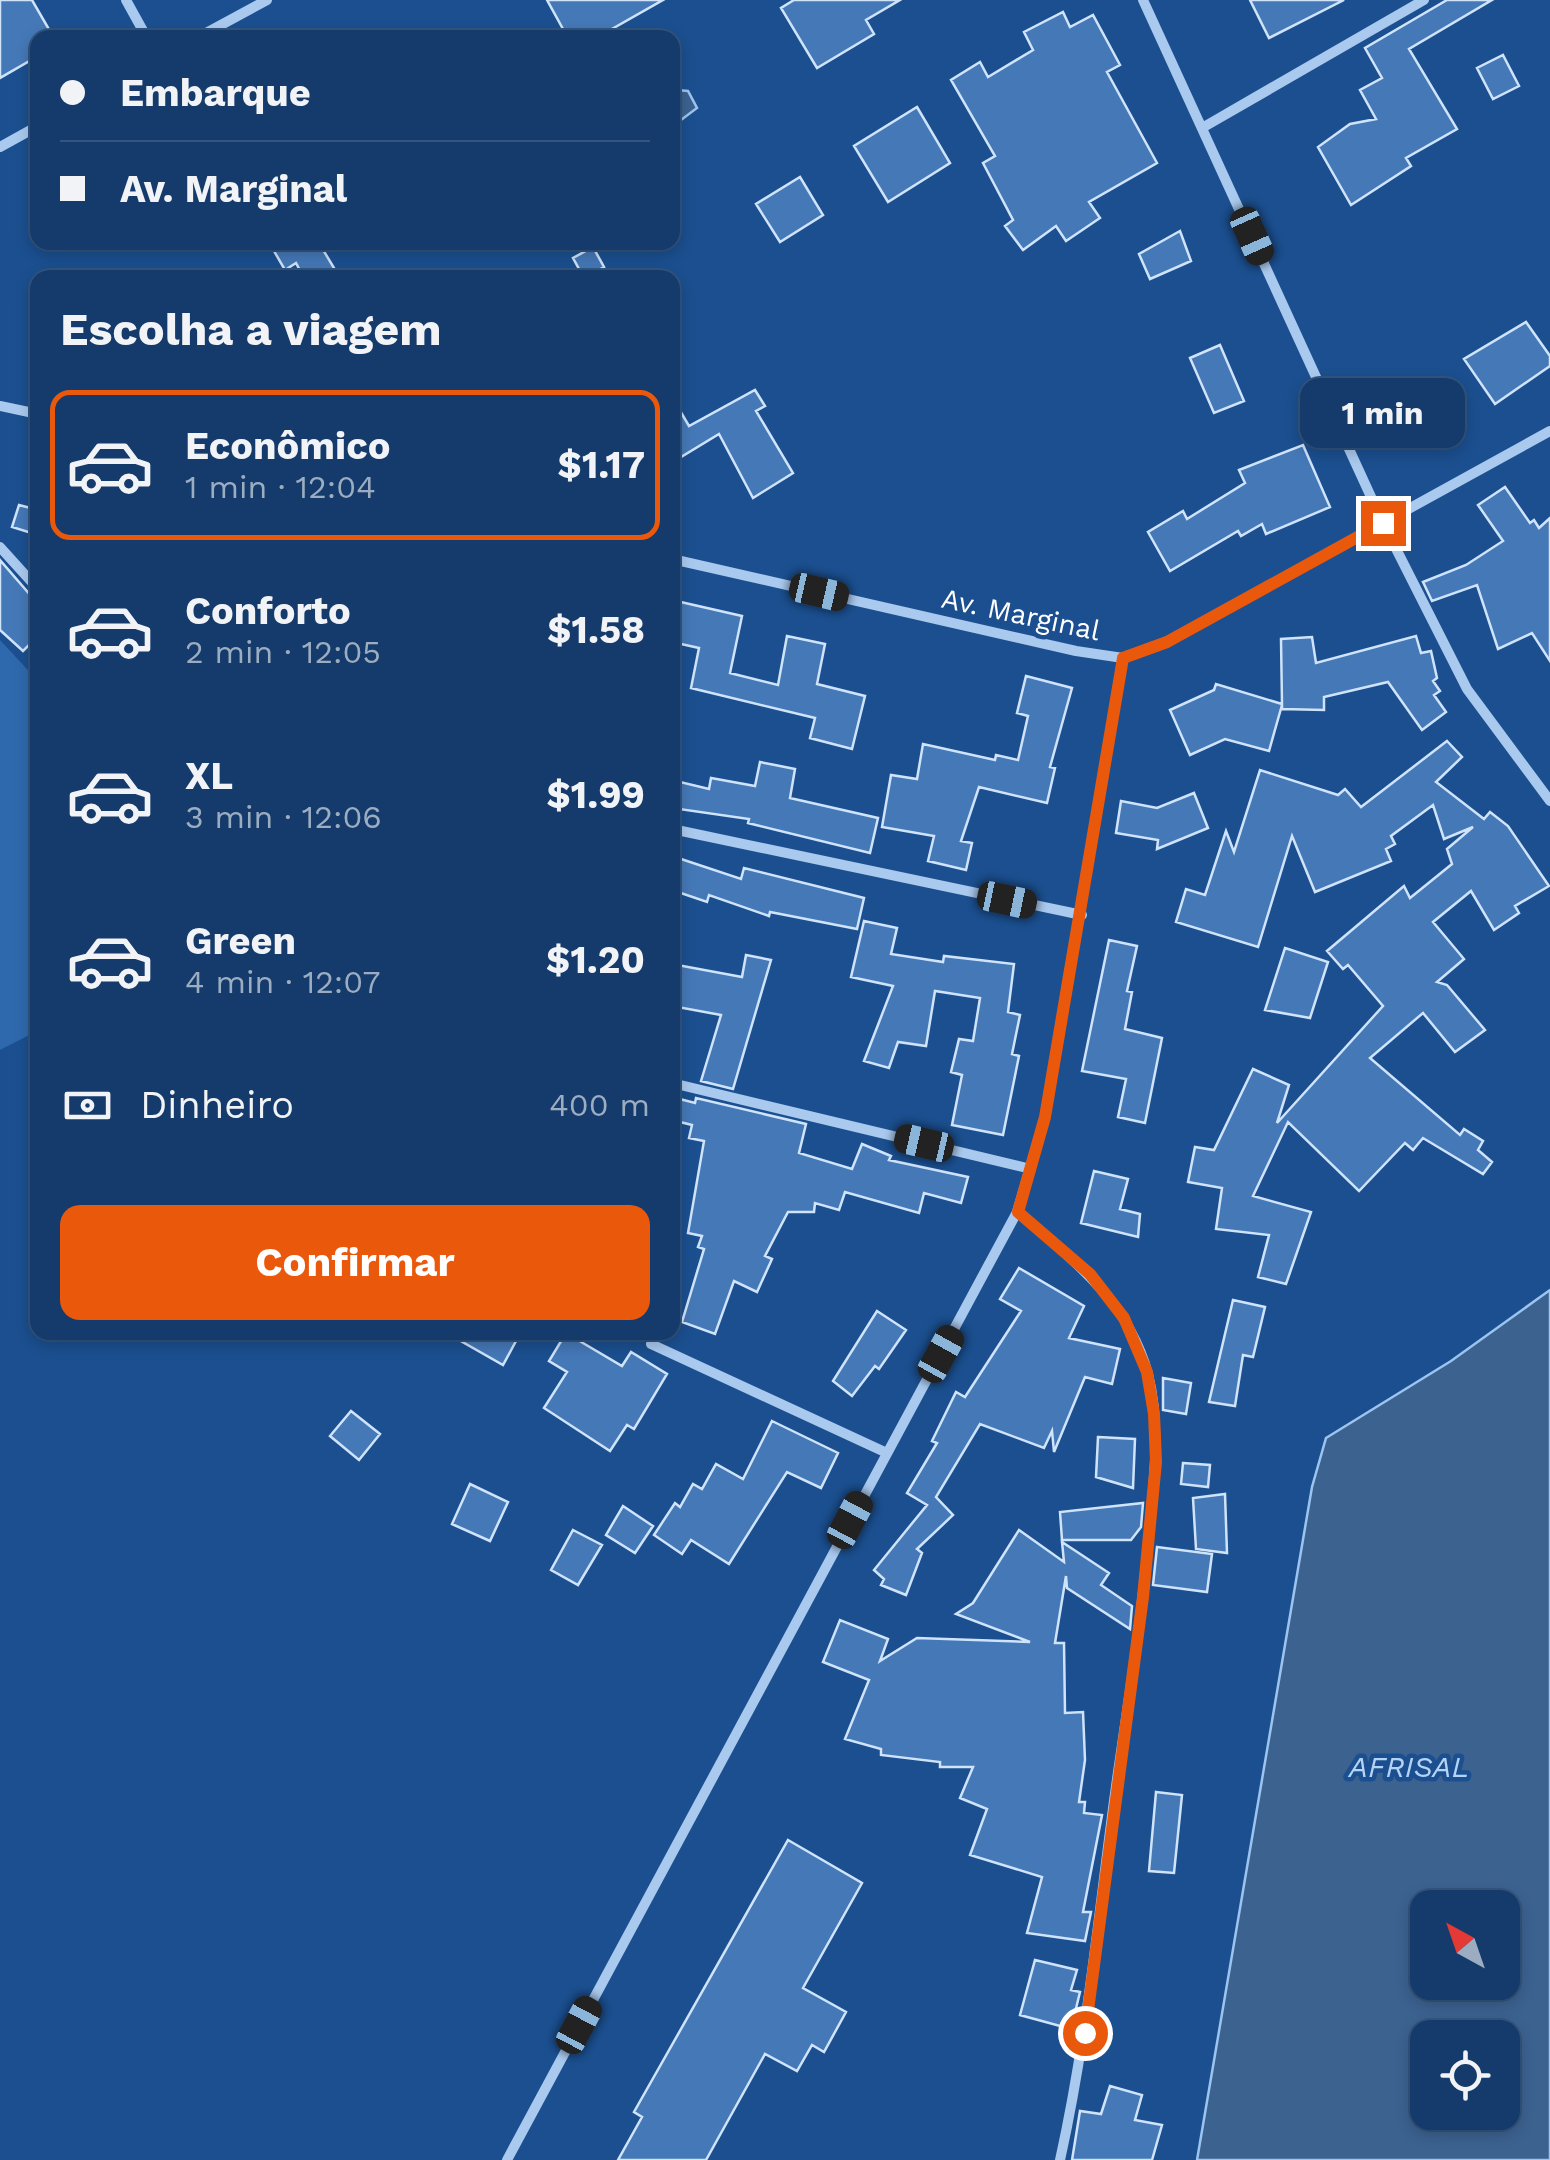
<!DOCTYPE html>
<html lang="pt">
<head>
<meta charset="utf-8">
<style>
  :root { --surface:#143b6b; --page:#214673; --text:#f1f3f6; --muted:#9dadc1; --line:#33557e; --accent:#ea580c }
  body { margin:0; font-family:"Work Sans",sans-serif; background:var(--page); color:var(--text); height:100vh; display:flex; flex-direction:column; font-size:38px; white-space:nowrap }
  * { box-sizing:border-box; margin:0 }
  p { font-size:32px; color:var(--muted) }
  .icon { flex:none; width:55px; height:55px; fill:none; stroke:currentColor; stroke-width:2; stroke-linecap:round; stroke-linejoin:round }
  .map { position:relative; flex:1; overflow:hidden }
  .sheet { position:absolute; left:30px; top:270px; width:650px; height:1070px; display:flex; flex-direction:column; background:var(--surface); border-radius:20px; box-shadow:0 5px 15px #0003,0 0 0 2px var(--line) }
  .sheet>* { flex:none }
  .banner { position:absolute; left:30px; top:30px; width:650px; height:220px; border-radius:20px; box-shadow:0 5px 15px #0003,0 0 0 2px var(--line); display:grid; align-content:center; height:220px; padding:0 30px; background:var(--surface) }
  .needle { width:65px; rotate:320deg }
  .fabs { position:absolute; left:1410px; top:1890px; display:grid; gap:20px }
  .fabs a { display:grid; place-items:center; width:110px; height:110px; border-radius:20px; background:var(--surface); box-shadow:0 5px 15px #0003,0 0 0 2px var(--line); font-size:50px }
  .end { position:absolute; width:45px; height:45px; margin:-22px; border:12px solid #ea580c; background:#fff; box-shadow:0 0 0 5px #fff }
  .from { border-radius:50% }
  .bubble { position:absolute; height:70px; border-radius:20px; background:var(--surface); box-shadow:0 5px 15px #0003,0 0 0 2px var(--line); font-size:32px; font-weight:700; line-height:70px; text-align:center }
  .car { position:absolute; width:30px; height:60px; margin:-30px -15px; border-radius:12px; box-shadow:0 0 8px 2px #0007; background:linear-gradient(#222 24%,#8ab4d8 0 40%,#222 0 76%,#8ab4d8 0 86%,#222 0) }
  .banner b { display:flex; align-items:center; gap:35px; height:95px; font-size:38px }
  .banner b+b { border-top:2px solid var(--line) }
  .banner i { width:25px; height:25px; background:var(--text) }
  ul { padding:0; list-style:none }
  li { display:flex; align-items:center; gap:30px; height:150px; margin:0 20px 15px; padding:0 10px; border:5px solid transparent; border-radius:20px }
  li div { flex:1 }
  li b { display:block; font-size:38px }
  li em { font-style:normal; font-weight:700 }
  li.on { border-color:var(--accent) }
  li>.icon { width:90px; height:90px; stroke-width:1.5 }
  h2 { padding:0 30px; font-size:45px; line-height:120px }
  .pay { display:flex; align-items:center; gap:25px; height:110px; padding:0 30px; font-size:38px }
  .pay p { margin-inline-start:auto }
  .primary-button { display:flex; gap:20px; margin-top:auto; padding:20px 30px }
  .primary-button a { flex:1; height:115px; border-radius:20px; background:var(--accent); color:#fff; font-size:40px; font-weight:700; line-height:115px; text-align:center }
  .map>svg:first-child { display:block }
  .green { fill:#2e69ad }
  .water { fill:#3c6290; stroke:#9cc4f0; stroke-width:2.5; fill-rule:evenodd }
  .building { fill:#4478b7; stroke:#cfe3fa; stroke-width:2.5 }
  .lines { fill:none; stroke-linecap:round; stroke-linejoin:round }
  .minor { stroke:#a9c9ee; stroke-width:10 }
  .route { stroke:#ea580c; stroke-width:12 }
  .labels { text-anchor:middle; stroke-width:9; stroke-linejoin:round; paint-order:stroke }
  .street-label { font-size:28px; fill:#fff; stroke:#1b4f8f }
  .water-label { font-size:30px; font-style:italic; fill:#b5d3f5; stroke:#1b4f8f }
</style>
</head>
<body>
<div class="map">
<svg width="1550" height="2160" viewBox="0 0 1550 2160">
  <rect width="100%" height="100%" fill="#1b4f8f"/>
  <path class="green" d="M0,640L38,681L37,1031L0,1050Z"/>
  <path class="water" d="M677,90L688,91L697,108L673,126V92Z
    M1550,1290V2160H1197L1312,1487L1326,1438L1451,1361ZM1428,1908H1502V1982H1428ZM1428,2038H1502V2112H1428Z"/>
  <path class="building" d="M0,0H32L54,38H38V56L0,78Z
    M547,0H663L596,38H568Z
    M794,0H900L866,20L874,34L817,68L781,8Z
    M1250,0H1344L1269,38Z
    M1447,0H1492L1409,49L1457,129L1406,158L1411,166L1351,205L1318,147L1350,124L1376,119L1360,90L1382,78L1365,48Z
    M1063,12L1070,27L1093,15L1120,65L1107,72L1157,163L1089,202L1100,218L1066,241L1056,226L1023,250L1005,226L1013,220L983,163L995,156L951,80L980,62L988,77L1033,50L1024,32Z
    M1503,55L1519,86L1493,99L1477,68Z
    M917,107L950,163L888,202L854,146Z
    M800,177L823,215L780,242L756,204Z
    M1180,231L1191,261L1150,279L1139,254Z
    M283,242H330L322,248L340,278H304L296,263L285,270L274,251Z
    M593,247L604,267L584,278L573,258Z
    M1526,322L1550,356V366L1495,404L1464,359Z
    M1220,345L1244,401L1214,413L1190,358Z
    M755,390L765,406L756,411L793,473L753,498L719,434L681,457L672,443V397L689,426Z
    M1303,445L1330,507L1266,534L1262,524L1241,536L1238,531L1170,571L1148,532L1183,511L1187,519L1245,483L1239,470Z
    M1505,487L1530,523L1534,520L1539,528L1550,518V661L1532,633L1498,649L1477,585L1432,601L1423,582L1466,565L1503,541L1478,505Z
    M19,505L38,510V535L12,527Z
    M0,560L38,604V636L23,651L0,630Z
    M672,600L742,616L730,673L778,685L787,636L825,644L817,684L865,696L852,749L810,738L815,718L691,688L699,648L672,642Z
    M1416,636L1421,653L1431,651L1437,678L1433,681L1440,691L1434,695L1446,712L1422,730L1388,682L1324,697V710L1282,709V705L1269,751L1225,739L1190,755L1170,710L1214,690L1216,684L1282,704L1281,639L1312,637L1316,663Z
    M1026,676L1072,688L1050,767L1055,768L1047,803L979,787L961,841L972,843L966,870L928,861L934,836L882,827L891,775L917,779L923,744L995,760L996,755L1018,760L1028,716L1017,713Z
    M1447,741L1462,757L1436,782L1484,819L1490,812L1508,826L1549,886L1515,906L1519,913L1494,930L1471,891L1433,922L1464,959L1437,982L1447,985L1485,1030L1455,1052L1423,1013L1370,1058L1460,1135L1464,1129L1483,1141L1478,1150L1492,1162L1483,1174L1423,1138L1413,1150L1405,1143L1359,1191L1288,1122L1253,1196L1311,1212L1286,1284L1258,1277L1269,1235L1216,1229L1222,1188L1188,1182L1195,1147L1214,1150L1253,1069L1289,1085L1277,1123L1383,1006L1348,965L1343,969L1327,951L1404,886L1410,898L1452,864L1447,849L1473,827L1444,839L1433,805L1391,836L1395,844L1386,849L1391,861L1315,892L1292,836L1258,947L1176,922L1186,889L1205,895L1226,831L1234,852L1260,770L1338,795L1345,789L1361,807Z
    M760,762L795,769L790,798L878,818L870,853L748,823L749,819L672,808V780L709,789L711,778L755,786Z
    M1194,793L1208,828L1157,849L1158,840L1116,833L1121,801L1157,808Z
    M672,856L741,879L744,868L864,898L857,929L770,912L769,916L709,895L707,902L672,890Z
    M864,921L897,928L891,954L943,962L944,956L1014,964L1008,1012L1020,1015L1012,1054L1019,1056L1003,1135L952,1125L962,1075L951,1072L959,1039L973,1041L980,998L935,991L926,1046L898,1042L889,1068L864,1061L893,986L851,977Z
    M1109,940L1137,946L1127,991L1132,992L1125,1029L1162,1038L1145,1123L1118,1117L1126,1079L1082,1071Z
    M1285,948L1328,962L1310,1018L1265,1010Z
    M746,955L771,960L733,1089L701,1081L721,1015L672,1006V964L742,977Z
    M672,1097L695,1103L696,1098L806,1124L799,1153L852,1169L862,1144L891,1156L889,1160L968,1177L961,1203L924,1193L919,1213L845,1192L839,1210L815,1203L814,1212H788L765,1256L772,1259L757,1292L734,1281L715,1334L682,1322L704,1249L698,1247L702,1236L688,1233L704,1141L689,1138L692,1125L672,1120Z
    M1094,1171L1128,1179L1120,1209L1140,1214L1138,1237L1081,1223Z
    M1019,1268L1084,1306L1069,1338L1120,1349L1112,1384L1085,1377L1054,1452L1052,1431L1044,1448L980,1424L936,1497L953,1515L917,1549L922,1553L906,1595L881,1585L884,1579L874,1570L927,1505L907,1493L937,1443L932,1441L956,1392L965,1397L1021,1311L1000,1299Z
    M1233,1300L1265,1307L1253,1357L1243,1355L1235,1406L1209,1402Z
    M877,1311L906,1330L879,1369L875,1366L852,1396L833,1381Z
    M445,1332H500L516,1341L503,1365Z
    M566,1333L622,1366L631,1352L667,1374L634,1429L627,1425L610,1451L544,1408L567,1372L549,1361Z
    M1163,1378L1191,1383L1186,1414L1163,1410Z
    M351,1411L380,1434L359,1460L330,1436Z
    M772,1421L838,1453L821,1488L787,1472L729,1564L691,1540L682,1554L654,1535L675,1503L680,1507L693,1484L702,1489L716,1464L743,1479Z
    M1098,1437L1135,1439L1133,1488L1096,1477Z
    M1183,1463L1210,1465L1208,1487L1181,1484Z
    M470,1484L508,1502L490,1541L452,1524Z
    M1225,1494L1227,1553L1196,1549L1193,1498Z
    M1143,1503L1141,1527L1131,1540H1062L1060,1512Z
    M623,1506L653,1526L635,1553L606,1535Z
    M573,1530L602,1545L578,1585L551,1570Z
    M1019,1530L1064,1562L1062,1542L1109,1573L1101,1585L1132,1606L1130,1629L1067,1588L1066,1576L1055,1643H1064L1065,1713L1083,1712L1085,1760L1079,1802H1085L1084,1813L1102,1815L1083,1912H1091L1085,1941L1027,1933L1042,1877L970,1855L987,1809L960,1798L973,1767H940V1762L881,1755V1749L845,1739L869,1680L823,1662L840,1620L888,1639L880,1661L917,1638L1030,1642L956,1614L973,1603Z
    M1157,1547L1212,1554L1207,1592L1153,1585Z
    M1156,1792L1182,1795L1174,1873L1149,1871Z
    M788,1840L862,1883L803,1988L846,2012L824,2052L812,2045L797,2071L765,2054L706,2160H618L642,2117L634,2112Z
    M1035,1960L1077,1970L1071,1990L1080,1992L1071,2029L1020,2015Z
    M1110,2086L1142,2095L1135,2120L1162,2125L1152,2160H1072L1080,2111L1101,2114Z"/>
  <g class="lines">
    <path class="minor" d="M126,0L147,38
      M1143,0L1383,523L1467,689L1550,801
      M197,38L267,0
      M1202,128L1424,0
      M0,147L38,126
      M0,406L38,414
      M0,547L38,589
      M672,559L1076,651L1123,658L1167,642L1550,431
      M672,829L1082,915
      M672,1083L1031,1169
      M1017,1212C1071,1258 1129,1302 1148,1374C1161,1425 1154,1480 1149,1532C1142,1615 1129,1697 1117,1779C1099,1907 1088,2034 1060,2160
      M651,1344L887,1453
      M507,2160L1017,1212L1045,1117L1123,658"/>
  </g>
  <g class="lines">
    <path class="route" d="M1085,2033L1143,1597L1156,1462L1154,1414L1147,1372L1124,1318L1090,1274L1018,1212L1045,1117L1123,658L1167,642L1383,523"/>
  </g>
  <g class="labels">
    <g class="street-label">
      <text transform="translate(1021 614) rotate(12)" y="10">Av. Marginal</text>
    </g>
    <g class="water-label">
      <text x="1409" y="1777">AFRISAL</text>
    </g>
  </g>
</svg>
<div class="fabs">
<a><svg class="needle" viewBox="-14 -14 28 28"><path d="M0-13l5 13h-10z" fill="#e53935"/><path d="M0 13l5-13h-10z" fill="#9dadc1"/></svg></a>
<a><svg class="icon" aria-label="locate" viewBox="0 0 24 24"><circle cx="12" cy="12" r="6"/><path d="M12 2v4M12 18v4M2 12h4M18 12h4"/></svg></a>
</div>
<i class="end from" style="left:1085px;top:2033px"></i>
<i class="end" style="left:1383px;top:523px"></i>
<div class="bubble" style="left:1300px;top:378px;width:165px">1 min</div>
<i class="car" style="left:1252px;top:236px;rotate:156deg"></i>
<i class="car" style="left:819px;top:592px;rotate:103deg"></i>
<i class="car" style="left:1007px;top:900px;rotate:102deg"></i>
<i class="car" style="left:924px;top:1143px;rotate:283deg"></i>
<i class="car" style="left:941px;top:1354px;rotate:29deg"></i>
<i class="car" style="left:850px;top:1520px;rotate:28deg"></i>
<i class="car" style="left:579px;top:2025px;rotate:28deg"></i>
<div class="banner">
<b><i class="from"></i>Embarque</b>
<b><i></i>Av. Marginal</b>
</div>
<section class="sheet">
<h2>Escolha a viagem</h2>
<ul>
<li class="on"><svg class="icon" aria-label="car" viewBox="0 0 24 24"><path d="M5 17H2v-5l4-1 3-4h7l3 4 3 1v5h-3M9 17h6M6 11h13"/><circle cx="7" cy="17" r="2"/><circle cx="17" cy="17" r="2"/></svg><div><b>Econômico</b><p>1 min · 12:04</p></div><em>$1.17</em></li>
<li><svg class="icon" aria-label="car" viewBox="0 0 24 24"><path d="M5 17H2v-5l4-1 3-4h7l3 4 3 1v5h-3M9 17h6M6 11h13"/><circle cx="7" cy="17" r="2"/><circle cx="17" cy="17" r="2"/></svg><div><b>Conforto</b><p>2 min · 12:05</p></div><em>$1.58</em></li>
<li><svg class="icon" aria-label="car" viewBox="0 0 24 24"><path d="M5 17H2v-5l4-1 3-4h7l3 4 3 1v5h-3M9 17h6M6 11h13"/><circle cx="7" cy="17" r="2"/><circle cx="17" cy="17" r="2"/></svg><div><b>XL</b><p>3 min · 12:06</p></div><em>$1.99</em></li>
<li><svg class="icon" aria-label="car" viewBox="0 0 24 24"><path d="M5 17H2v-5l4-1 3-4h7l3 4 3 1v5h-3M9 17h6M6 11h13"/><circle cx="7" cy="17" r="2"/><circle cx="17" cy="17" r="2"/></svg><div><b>Green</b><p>4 min · 12:07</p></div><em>$1.20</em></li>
</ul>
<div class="pay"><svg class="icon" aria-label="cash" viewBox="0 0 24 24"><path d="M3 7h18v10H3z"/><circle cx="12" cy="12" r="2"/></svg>Dinheiro<p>400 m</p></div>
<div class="primary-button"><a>Confirmar</a></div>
</section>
</div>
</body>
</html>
